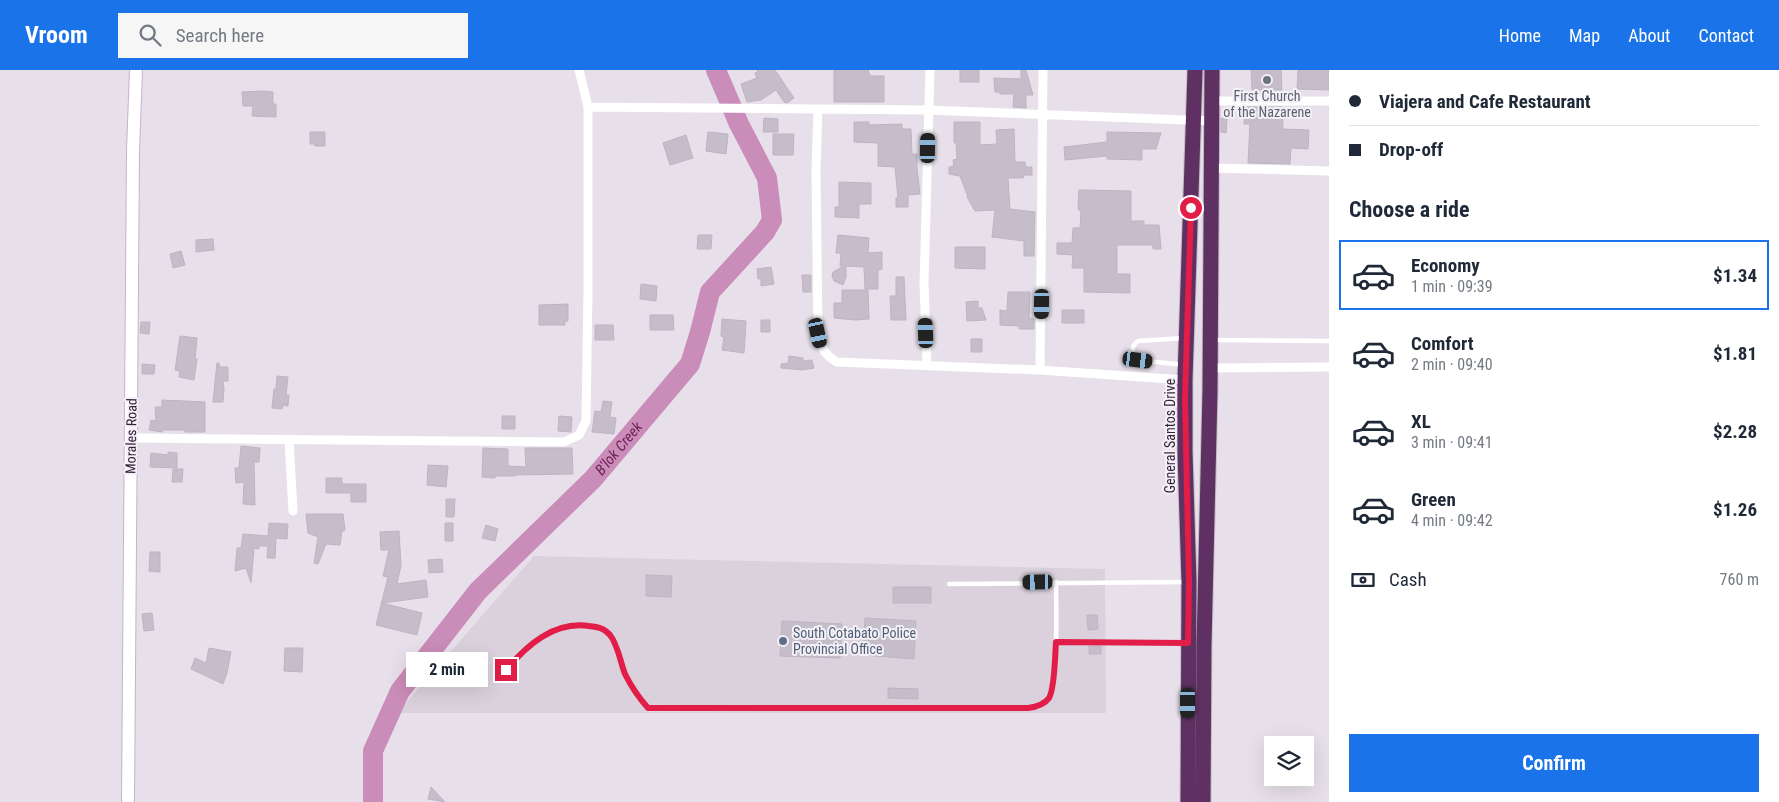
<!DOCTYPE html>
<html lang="en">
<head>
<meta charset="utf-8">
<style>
  :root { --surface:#fff; --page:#f6f6f7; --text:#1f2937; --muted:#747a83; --line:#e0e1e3; --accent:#1a73e8 }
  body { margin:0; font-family:"Roboto Condensed",sans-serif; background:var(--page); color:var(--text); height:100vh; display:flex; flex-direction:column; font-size:19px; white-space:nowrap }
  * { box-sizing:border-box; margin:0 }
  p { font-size:16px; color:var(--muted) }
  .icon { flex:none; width:28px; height:28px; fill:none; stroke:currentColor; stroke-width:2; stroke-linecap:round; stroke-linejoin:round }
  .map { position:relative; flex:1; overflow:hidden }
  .details { display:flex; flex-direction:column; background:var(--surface); width:450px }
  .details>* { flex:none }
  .top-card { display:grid; align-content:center; height:110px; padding:0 20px; background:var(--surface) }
  .tools { position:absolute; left:1264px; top:666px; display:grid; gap:10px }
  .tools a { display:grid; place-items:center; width:50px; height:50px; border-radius:0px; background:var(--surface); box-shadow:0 5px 20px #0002; font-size:25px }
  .end { position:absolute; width:22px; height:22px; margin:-11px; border:6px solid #e11d48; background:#fff; box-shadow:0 0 0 2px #fff }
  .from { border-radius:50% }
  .bubble { position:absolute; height:35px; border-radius:0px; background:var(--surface); box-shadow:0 5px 20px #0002; font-size:16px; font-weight:700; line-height:35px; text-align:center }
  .car { position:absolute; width:15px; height:30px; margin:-15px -8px; border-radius:6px; box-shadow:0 0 4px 1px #0007; background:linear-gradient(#222 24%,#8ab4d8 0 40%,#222 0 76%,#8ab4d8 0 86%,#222 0) }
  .top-card b { display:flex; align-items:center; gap:18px; height:48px; font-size:19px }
  .top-card b+b { border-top:1px solid var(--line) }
  .top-card i { width:12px; height:12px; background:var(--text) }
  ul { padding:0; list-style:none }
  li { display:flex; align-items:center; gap:15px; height:70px; margin:0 10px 8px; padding:0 10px; border:2px solid transparent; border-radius:0px }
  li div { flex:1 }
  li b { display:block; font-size:19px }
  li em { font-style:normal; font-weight:700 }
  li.current { border-color:var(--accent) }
  li>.icon { width:45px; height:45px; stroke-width:1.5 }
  h2 { padding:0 20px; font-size:22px; line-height:60px }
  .pay { display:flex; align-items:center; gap:12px; height:55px; padding:0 20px; font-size:19px }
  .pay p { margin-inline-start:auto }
  .button { display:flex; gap:10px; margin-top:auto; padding:10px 20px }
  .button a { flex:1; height:58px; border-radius:0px; background:var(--accent); color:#fff; font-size:20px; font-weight:700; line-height:58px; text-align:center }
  header { display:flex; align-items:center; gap:30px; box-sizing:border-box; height:70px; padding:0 25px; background:var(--accent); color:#fff }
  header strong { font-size:24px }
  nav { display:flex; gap:28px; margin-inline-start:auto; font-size:18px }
  .search { width:350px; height:45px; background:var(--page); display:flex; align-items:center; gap:12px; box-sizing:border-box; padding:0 18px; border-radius:0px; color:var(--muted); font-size:19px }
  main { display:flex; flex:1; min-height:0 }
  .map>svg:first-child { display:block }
  .built { fill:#dad1dd }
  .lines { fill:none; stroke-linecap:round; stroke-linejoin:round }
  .river { stroke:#ca8cb8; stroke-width:20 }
  .building { fill:#c6bdca; stroke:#beb3c3 }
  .secondary-casing { stroke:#c4b4c8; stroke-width:14 }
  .highway-casing { stroke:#c3bdc3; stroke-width:17 }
  .lane { stroke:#fff; stroke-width:4.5 }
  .street { stroke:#fff; stroke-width:9 }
  .secondary { stroke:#fff; stroke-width:12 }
  .highway { stroke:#5f3162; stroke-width:15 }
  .route { stroke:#e11d48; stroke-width:6 }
  .worship-dot { fill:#6b7280; stroke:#f4f0f7; stroke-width:2 }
  .service-dot { fill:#5c6f8a; stroke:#f4f0f7; stroke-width:2 }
  .labels { text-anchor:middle; stroke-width:4; stroke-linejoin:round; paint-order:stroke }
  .worship-label { font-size:14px; fill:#5b616d; stroke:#f4f0f7 }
  .street-label { font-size:14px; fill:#362238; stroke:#f4f0f7 }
  .service-label { font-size:14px; fill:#4e5e75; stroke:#f4f0f7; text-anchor:start }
  .water-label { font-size:15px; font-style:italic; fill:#6f2257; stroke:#f4f0f7 }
</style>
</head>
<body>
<header>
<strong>Vroom</strong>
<div class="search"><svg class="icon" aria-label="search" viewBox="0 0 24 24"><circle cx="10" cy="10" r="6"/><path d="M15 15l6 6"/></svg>Search here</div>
<nav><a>Home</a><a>Map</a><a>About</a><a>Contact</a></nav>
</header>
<main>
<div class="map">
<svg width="1329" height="732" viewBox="0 0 1329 732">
  <rect width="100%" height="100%" fill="#e7e0ea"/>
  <path class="built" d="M534,486L1105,499L1106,643H397Z"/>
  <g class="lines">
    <path class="river" id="s1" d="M373,732V681L400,621L478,521L593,409L690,294L700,262L710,222L765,162L772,150L767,108L739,54L716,0"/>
  </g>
  <path class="building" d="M757,0H775L794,28L787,33L784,32L776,20L761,30L747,32L741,14L757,8L755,3L758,2Z
    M834,0H868L870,6H884V32H834Z
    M960,0H979V12H960Z
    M1021,0H1026L1033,25H1026V38L1013,37L1014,24H1000L999,22H995L994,8L1021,9Z
    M1251,0H1281L1282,20H1252Z
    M1298,0H1329V20L1297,19Z
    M263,21L273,22V34H276V47L252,46L253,36H243L242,22Z
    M1245,37H1282L1283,59L1309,60L1308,79L1291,78L1290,94L1248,93L1250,54H1244Z
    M764,48L778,49V62H763Z
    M1221,48L1227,49L1226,63L1221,62Z
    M854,52H869V55L902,54V59H911L912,84H917V98L920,124L908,125V137H896V128H898L895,97L878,96V73L854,72Z
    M954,52H980V75L997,74L996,60L1014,59L1015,92H1025L1026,97H1032V105H1024L1023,108H1008L1010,139L1035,142L1034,186H1024V171L992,167L995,140L975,141L967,127H968L960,106L949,104V97L954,96L953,90L957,89L956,73H954Z
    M310,62H325V76H315L314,74H310Z
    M708,62L728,64L726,84L706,81Z
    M1107,62L1161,63L1156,79H1142V90L1107,89V86L1065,90L1064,77L1107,72Z
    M773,64H794L793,85H773Z
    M686,65L693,88L670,95L663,73Z
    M839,112L871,113V134H859V148L835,147V137H839Z
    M1079,120L1131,121V151H1144V155H1159L1161,179H1153V175H1117V204H1130V223L1084,222V198H1072L1073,185L1057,184V173H1072L1073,158H1080L1081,142L1078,139Z
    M698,165H712L711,179H697Z
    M838,165L869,168L868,183L882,182V199L878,200V219H865L864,197L846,196V207L843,215L834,211L832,206L833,202L844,196H840L841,183H836Z
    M213,169L214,180L196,182V170Z
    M955,177H985V199L955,198Z
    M181,181L185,195L173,198L170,184Z
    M771,197L774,214L761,216V209H758L757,199Z
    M802,205H811V222H803Z
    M896,207H904L906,250H891L890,226H896Z
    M641,214L657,216L656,231L640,229Z
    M842,220H868L869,249L855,250L834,248V233H842Z
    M1008,222H1030L1029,248L1034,249V259H1019V256L1000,255V240L1007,241Z
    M978,231V238H982L986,250L967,251L966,232Z
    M568,234V251H565V255H539V235Z
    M1062,240H1084V253H1062Z
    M650,245H673L674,260H650Z
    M722,249L746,251L744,283L722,280L724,267L721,266Z
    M761,250H770V262H761Z
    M141,252H150L149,264L140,263Z
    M595,255H613L614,270H595Z
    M180,266L197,268L195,289H197L194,310L179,307L180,301L175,300Z
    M971,269H982V282H971Z
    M789,286L803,288V291L812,290L814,298L803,300L781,298V294L788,293Z
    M217,293H219L220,297H228V311H223L224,319L223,332H213Z
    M142,294L155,295L154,304H142Z
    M277,306L288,307L286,325H289L288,336L283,335L282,339L272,338L274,319H276Z
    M162,330L205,332V362H185V360H163L162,362L149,360L151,350L156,351L155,337H162Z
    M603,331L612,332L610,347L616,348L614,364L592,362L595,341L601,342Z
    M502,346H515V359H502Z
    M559,346L572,347L571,362L558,361Z
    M241,376L260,378L259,392H254L255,435L243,434L244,412L236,413L235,398H239Z
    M483,378L508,379V396L526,397L525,378H572L573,404L515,405V406H495V408L482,407Z
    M168,382L177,383V398L150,397L151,383L168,385Z
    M428,395L448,396L446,417L427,415Z
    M173,399H183L182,412H172Z
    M326,408H342V414H366V432H351V423H326Z
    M446,429H455L454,447H446Z
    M306,444H343L345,460L342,461L340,475L326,474L318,494L314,493L318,467L308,463Z
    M269,453L288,454L287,469L276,468L275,488H267L268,476H259V479L254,478L251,513L246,498L235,501L237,478H241L243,464L268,466Z
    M445,453H453V471H445Z
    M486,455L498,459L495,471L482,468Z
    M399,461L401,495L397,514L426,510L428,527L382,533L422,543L417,565L376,555L388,507L383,506L389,480H381L380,462Z
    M150,482H160V502L149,501Z
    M442,489L443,502L429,503L428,490Z
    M646,505L672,506L671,527L646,526Z
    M893,517H931V533H893Z
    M152,543L154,560L144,561L142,544Z
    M1087,545H1097L1098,559L1088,560Z
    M865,548L916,551L914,589L863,585Z
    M782,551L842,554L840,588L780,586Z
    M1089,576H1101V584H1089Z
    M209,578L231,582L227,603L223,614L191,599L195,588L206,593Z
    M285,578H303L302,602L284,601Z
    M888,618L918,619V629L888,628Z
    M431,717L445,732L428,729Z"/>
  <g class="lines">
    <g class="secondary-casing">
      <path id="secondary" d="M128,732L133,81L136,0"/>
    </g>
    <g class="highway-casing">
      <path id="highway" d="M1188,732L1189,512L1185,382V310L1195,0
        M1203,732L1204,575L1210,321L1212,0"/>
    </g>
    <path class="lane" d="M1213,270L1329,271
      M1184,295L1138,290L1133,286C1132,280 1132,275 1138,271L1185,268
      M949,514L1187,512
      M1056,572L1185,573
      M506,601C527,575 554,551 589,556C598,557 604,558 610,565C618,575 620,591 625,604C631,616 639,628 648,639L1028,638C1036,637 1043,635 1048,628C1059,613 1056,533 1056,512"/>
    <path class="street" d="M1212,31H1329
      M588,37L928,40L1212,51
      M818,39L816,101L818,263C821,277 824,285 837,292L1040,300L1185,310
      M1210,98L1329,101
      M927,295L924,213L930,0
      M1210,298L1329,297
      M1040,300L1043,0
      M131,368L564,372L579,365L586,351L588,221V37L579,0
      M289,370L293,441"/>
    <use href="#secondary" class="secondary"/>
    <use href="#highway" class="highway"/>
  </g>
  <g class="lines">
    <path class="route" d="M506,600C527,575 554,551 589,556C598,557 604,558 610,565C618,575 620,591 625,604C631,616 639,628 648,638H1028C1036,637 1044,635 1049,628C1055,618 1055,584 1056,572L1188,573L1189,512L1185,328L1191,138"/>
  </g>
  <circle class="worship-dot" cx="1267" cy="10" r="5"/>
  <circle class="service-dot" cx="783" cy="571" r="5"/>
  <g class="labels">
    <g class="worship-label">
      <text x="1267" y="31">First Church<tspan x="1267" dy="16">of the Nazarene</tspan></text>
    </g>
    <g class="street-label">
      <text transform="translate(131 366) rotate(-89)" y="5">Morales Road</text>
      <text transform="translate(1170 366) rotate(-90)" y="5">General Santos Drive</text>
    </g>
    <g class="service-label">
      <text x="793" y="568">South Cotabato Police<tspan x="793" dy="16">Provincial Office</tspan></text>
    </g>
    <g class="water-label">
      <text dy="5" stroke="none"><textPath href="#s1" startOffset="444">B'lok Creek</textPath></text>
    </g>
  </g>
</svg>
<div class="tools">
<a><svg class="icon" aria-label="layers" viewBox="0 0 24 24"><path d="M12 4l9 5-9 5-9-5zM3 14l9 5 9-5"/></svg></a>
</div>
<i class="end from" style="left:1191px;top:138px"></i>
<i class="end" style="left:506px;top:600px"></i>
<div class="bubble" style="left:406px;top:582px;width:82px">2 min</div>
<i class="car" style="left:928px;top:78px;rotate:1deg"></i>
<i class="car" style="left:1042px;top:234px;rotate:181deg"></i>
<i class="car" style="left:818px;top:263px;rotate:168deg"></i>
<i class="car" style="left:926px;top:263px;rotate:358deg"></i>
<i class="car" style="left:1138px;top:290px;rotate:97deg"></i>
<i class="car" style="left:1038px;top:512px;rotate:269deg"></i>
<i class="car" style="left:1188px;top:633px;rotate:180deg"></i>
</div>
<section class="details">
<div class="top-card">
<b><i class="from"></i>Viajera and Cafe Restaurant</b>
<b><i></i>Drop-off</b>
</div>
<h2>Choose a ride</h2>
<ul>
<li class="current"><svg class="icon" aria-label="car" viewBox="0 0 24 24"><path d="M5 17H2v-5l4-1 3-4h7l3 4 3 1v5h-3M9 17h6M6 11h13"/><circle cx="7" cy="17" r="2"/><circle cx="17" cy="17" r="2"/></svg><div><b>Economy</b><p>1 min · 09:39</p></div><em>$1.34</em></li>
<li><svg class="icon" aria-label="car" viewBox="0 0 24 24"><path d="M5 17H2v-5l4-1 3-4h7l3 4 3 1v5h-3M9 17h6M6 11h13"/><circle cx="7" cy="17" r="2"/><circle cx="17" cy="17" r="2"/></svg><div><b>Comfort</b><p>2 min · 09:40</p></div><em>$1.81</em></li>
<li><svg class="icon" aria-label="car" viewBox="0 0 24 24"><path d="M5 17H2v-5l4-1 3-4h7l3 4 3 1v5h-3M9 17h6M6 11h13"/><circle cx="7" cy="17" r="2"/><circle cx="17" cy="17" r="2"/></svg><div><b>XL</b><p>3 min · 09:41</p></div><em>$2.28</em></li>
<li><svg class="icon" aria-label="car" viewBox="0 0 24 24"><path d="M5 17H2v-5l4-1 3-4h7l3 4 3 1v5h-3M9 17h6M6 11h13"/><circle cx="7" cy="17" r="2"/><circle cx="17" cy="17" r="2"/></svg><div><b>Green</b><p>4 min · 09:42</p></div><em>$1.26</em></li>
</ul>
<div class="pay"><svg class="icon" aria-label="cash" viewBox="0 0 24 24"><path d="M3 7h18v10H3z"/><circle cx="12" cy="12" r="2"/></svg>Cash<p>760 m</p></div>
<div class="button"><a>Confirm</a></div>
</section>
</main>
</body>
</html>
